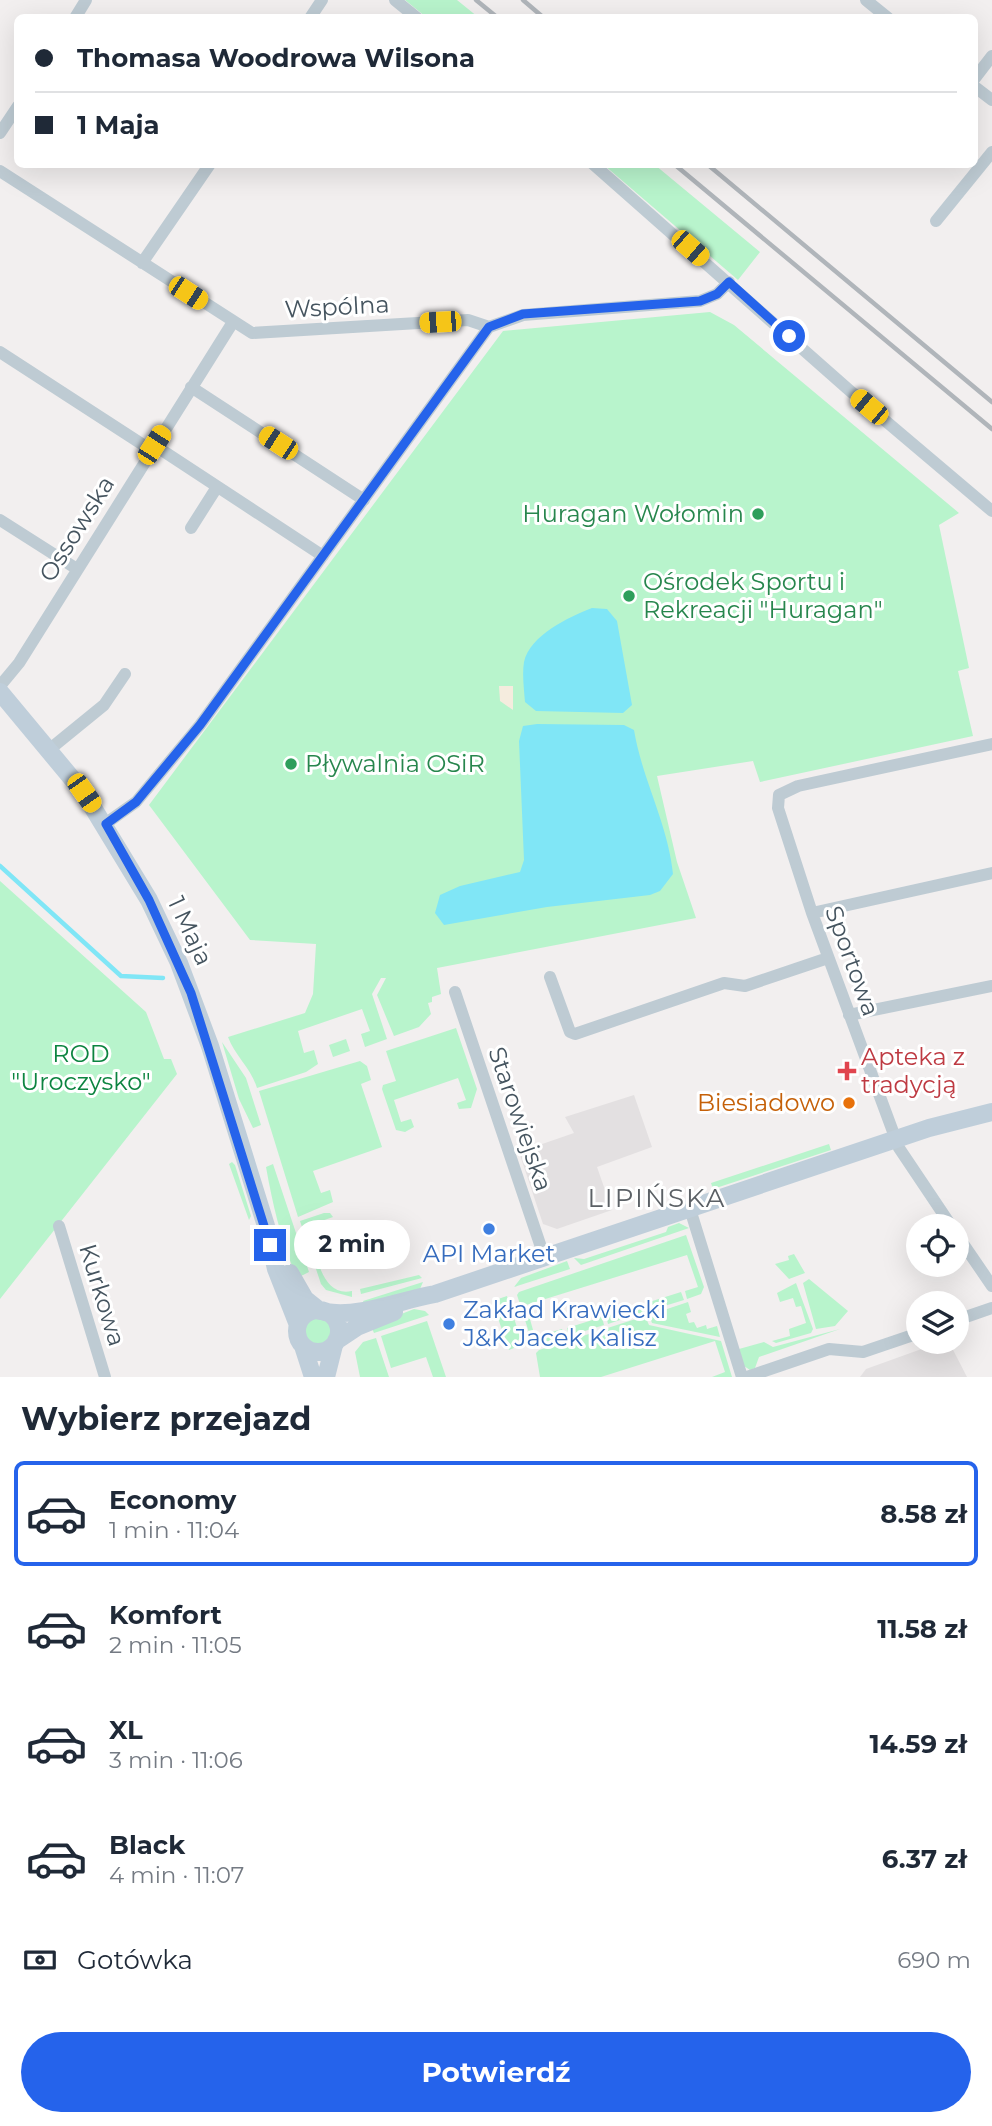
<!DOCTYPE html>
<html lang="pl">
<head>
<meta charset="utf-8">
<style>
  :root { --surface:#fff; --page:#f6f6f7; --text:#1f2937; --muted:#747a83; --line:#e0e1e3; --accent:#2563eb }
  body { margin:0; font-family:Montserrat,sans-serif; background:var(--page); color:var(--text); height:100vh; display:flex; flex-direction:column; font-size:26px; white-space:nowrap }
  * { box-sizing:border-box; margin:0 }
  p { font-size:23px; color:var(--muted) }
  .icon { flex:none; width:38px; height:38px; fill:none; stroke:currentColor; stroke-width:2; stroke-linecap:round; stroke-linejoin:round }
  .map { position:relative; height:1377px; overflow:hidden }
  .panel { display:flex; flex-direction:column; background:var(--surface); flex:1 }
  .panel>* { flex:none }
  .guide { position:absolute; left:14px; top:14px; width:964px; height:154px; border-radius:10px; box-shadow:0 7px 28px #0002; display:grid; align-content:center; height:154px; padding:0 21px; background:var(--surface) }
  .tools { position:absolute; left:906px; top:1214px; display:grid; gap:14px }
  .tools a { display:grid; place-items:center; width:63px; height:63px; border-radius:50%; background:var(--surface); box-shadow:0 7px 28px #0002; font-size:35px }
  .end { position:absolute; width:32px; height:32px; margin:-16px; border:9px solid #2563eb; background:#fff; box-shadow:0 0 0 4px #fff }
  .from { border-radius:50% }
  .bubble { position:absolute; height:49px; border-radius:24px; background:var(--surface); box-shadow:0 7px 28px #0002; font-size:23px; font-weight:700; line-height:49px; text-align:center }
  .car { position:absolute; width:21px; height:42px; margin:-21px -10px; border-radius:9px; box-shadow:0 0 5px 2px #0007; background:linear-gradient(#f5c518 24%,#345 0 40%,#f5c518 0 76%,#345 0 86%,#f5c518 0) }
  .guide b { display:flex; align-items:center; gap:24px; height:66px; font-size:26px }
  .guide b+b { border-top:2px solid var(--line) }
  .guide i { width:18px; height:18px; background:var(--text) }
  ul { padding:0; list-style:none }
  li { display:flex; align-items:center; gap:21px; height:105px; margin:0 14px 10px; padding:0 7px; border:4px solid transparent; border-radius:10px }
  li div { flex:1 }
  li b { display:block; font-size:26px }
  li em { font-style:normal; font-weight:700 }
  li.on { border-color:var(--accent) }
  li>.icon { width:63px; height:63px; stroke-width:1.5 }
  h2 { padding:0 21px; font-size:32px; line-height:84px }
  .pay { display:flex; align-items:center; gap:18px; height:77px; padding:0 21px; font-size:26px }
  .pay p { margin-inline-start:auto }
  .button { display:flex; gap:14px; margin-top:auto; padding:14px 21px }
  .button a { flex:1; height:80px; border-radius:42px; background:var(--accent); color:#fff; font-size:28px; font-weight:700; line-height:80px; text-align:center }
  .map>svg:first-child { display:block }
  .education { fill:#e3e0e1 }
  .green { fill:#b8f4cc }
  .sand { fill:#f5ecde }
  .water { fill:#80e6f6 }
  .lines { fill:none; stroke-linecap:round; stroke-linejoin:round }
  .stream { stroke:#80e6f6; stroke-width:4.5 }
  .street { stroke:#becbd3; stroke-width:12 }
  .secondary { stroke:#bfceda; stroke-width:18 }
  .rail { stroke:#b0b5ba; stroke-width:4.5 }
  .route { stroke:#2563eb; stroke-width:9 }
  .leisure-dot { fill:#2e9e5b; stroke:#fff; stroke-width:2.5 }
  .health-dot { fill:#e0444e; stroke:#fff; stroke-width:2.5 }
  .food-dot { fill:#e8710a; stroke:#fff; stroke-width:2.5 }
  .shop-dot { fill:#3f7fe0; stroke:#fff; stroke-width:2.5 }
  .labels { text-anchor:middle; stroke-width:6; stroke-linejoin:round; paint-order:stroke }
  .street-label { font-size:24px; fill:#45545f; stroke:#fff }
  .leisure-label { font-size:24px; fill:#27864d; stroke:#fff; text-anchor:start }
  .park-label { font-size:24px; fill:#0c8440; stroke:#fff }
  .health-label { font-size:24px; fill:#be3a42; stroke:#fff; text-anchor:start }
  .food-label { font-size:24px; fill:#c56008; stroke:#fff; text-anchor:end }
  .shop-label { font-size:24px; fill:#366cbe; stroke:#fff }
  .neighbourhood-label { font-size:26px; letter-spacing:2px; fill:#5b6065; stroke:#fff }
</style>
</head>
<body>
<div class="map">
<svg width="992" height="1377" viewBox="0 0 992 1377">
  <rect width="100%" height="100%" fill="#f2efef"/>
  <path class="education" d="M634,1095L652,1147L597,1167L612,1210L557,1229L543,1224L519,1152L574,1133L565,1117Z
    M941,1342H949L967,1377H860L866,1369Z"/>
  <path class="green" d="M405,0H457L478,17H426Z
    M604,165H655L760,252L738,280Z
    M710,312L734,325L959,513L939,525L969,668L958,671L973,736L760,782L753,761L657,776L677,862L696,918L437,968L441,994L432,997V1002L428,1003L431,1014L419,1027L394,1036L377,995L386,978H381L372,994L387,1039L365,1047L361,1034L370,1031L362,1009L298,1031L304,1053L314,1050L318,1064L306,1072L257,1088C251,1068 235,1056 228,1037L305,1013L313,994L316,944L250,940L149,805L503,331Z
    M0,881L146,1012L164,1059H171L177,1074L0,1299Z
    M456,1028L477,1089L471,1108L459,1109L457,1103L466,1100L458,1078L394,1100L401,1122L411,1119L414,1127L405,1132L396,1130L382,1089L383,1085L396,1081L386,1051Z
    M346,1039L350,1051L333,1057L329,1045Z
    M222,1042L246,1078L261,1125L253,1128L239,1099Z
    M360,1061L367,1066L371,1080L361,1084L382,1147L313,1171L321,1193L330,1190L333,1202L298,1217L259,1091Z
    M829,1144L831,1150L713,1189L711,1183Z
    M232,1162L235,1165L251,1216L249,1220L229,1164Z
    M273,1164L309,1272L297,1278C281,1241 273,1206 266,1167Z
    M324,1213H330L333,1217L313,1224L315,1231L310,1233C316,1254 322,1298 352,1291V1297L326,1290L321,1284L300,1221Z
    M679,1223L689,1228L581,1265L574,1258L584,1259L666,1232L668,1227Z
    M686,1235L704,1287L701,1294L687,1299L685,1291L698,1287L687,1255L526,1305L535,1337L562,1329L565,1337L533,1345L517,1295L519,1292Z
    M794,1254L805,1273L789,1279L775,1264L789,1260L788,1256Z
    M567,1261L570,1269L514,1287L521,1278Z
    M419,1275L422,1278L361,1294L360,1289Z
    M809,1279L848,1311L835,1326L816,1329L803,1283Z
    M423,1282L420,1289L365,1305L363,1301Z
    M796,1283L813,1329L811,1333L776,1343L772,1341L790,1336L789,1329L806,1323L801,1306L796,1307L793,1298L780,1302L777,1293Z
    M681,1292L684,1300L648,1311L646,1303Z
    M507,1296L520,1337L514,1348L509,1350L492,1301Z
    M688,1302L691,1312L686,1314L689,1323L694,1322L697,1328L706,1325L707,1329L717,1326L720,1337L652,1323L649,1315Z
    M641,1305L644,1312L608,1324L606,1316Z
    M414,1309L425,1311L429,1315L374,1333L371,1326Z
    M645,1316L649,1325L721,1341L732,1377H712L725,1372L715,1341L601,1377H540L536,1353L539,1350Z
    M602,1317L604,1325L569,1336L567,1328Z
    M303 1331a14 14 0 1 1 28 0a14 14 0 1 1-28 0Z
    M427,1321L446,1377H433L426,1357L391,1368L381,1336Z
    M840,1329L759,1357L755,1368L750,1370L744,1366L739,1349L764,1342L773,1347Z
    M376,1338L389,1377H360L355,1352L363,1342Z"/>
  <path class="sand" d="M499,686H513V710L500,701Z"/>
  <path class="water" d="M592,608L607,609L617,621L632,705L623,713L536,711L525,702C524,689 522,674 524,662C530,635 569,617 592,608Z
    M537,724L624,725L634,730C642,779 668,824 673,874L660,891L650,895L547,907L444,925L435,913L440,895L460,886L520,872L524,860L519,741L523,726Z"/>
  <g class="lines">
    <path class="stream" d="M0,866L121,976L163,978"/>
    <path class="street" d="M395,0L417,18
      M866,0L888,18
      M75,18L86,0
      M310,18L322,0
      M975,78L992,56
      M975,87L992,100
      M0,133L18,106
      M593,164L849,390L992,511
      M0,171L252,333L468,320L489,327L523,315L700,301L717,294L729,282
      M936,221L992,152
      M142,263L210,164
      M0,352L151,450
      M191,387L364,500
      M154,445L323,556
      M0,520L77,569
      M191,528L217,487
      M0,686L19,663L233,322
      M50,749L104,705L125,674
      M105,824L136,802L200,725L489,327
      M812,913L992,873
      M550,977L570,1032L575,1034L724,983L745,986L828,958
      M455,992L545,1259
      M849,1015L992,986
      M690,1209L742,1377
      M59,1226L105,1377
      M952,1227L899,1148L812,913L778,808L779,795L798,786L992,744
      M957,1235L992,1286
      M957,1320L992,1308
      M747,1377L829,1349L863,1352L919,1333"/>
    <path class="secondary" d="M0,692L84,793L149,900L179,963L210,1046L266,1226L276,1269L298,1325
      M290,1273L305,1299L320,1311
      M297 1331a21 21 0 1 1 42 0a21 21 0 1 1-42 0Z
      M325,1312C361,1318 400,1300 435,1294L929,1128L992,1112
      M336,1341L357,1327L394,1312
      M303,1346L313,1377
      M326,1377L334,1345"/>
    <path class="rail" d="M476,0L498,18
      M523,0L544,18
      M674,164L992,429
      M707,164L992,402"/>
  </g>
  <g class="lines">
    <path class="route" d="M270,1245L191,993L149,900L106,824L136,802L200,725L489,327L523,314L700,301L717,294L729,282L789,336"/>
  </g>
  <g class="leisure-dot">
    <circle cx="758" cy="514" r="7"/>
    <circle cx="629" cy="596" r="7"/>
    <circle cx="291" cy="764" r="7"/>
  </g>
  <path class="health-dot" d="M843.5 1060.5h7v7h7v7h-7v7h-7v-7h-7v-7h7z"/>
  <circle class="food-dot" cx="849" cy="1103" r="7"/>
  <g class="shop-dot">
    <circle cx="489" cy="1229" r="7"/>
    <circle cx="449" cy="1324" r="7"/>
  </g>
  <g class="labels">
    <g class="street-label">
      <text transform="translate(337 307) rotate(-3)" y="8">Wspólna</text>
      <text transform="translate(77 529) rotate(-58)" y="8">Ossowska</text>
      <text transform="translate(190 931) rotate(65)" y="8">1 Maja</text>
      <text transform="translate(852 961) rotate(70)" y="8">Sportowa</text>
      <text transform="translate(520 1119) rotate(71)" y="8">Starowiejska</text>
      <text transform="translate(102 1295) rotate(73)" y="8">Kurkowa</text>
    </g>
    <g class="leisure-label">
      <text x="744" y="522" text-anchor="end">Huragan Wołomin</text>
      <text x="643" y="590">Ośrodek Sportu i<tspan x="643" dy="28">Rekreacji "Huragan"</tspan></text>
      <text x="305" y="772">Pływalnia OSiR</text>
    </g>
    <g class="park-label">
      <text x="81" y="1062">ROD<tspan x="81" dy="28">"Uroczysko"</tspan></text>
    </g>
    <g class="health-label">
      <text x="861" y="1065">Apteka z<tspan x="861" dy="28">tradycją</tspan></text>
    </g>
    <g class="food-label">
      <text x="835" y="1111">Biesiadowo</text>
    </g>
    <g class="shop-label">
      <text x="489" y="1262">API Market</text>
      <text x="463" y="1318" text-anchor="start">Zakład Krawiecki<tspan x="463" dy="28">J&amp;K Jacek Kalisz</tspan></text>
    </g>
    <g class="neighbourhood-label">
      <text x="657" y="1207">LIPIŃSKA</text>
    </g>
  </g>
</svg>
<div class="tools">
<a><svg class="icon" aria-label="locate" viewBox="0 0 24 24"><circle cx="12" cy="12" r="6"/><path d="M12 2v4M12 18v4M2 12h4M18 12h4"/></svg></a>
<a><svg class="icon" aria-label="layers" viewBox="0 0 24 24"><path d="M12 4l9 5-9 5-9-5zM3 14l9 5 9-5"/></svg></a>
</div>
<i class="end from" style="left:789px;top:336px"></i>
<i class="end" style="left:270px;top:1245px"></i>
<div class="bubble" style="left:294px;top:1220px;width:116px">2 min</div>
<i class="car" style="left:690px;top:248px;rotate:131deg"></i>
<i class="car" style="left:188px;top:293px;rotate:123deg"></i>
<i class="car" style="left:440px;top:322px;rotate:267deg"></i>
<i class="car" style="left:869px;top:407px;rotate:310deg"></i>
<i class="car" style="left:278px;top:443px;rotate:303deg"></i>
<i class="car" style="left:154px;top:445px;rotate:33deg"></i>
<i class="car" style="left:84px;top:793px;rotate:145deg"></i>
<div class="guide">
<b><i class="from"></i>Thomasa Woodrowa Wilsona</b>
<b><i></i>1 Maja</b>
</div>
</div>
<section class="panel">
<h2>Wybierz przejazd</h2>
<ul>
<li class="on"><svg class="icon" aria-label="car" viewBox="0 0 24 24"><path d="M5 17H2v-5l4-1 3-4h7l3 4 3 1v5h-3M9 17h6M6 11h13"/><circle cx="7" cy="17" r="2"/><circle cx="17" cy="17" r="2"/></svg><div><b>Economy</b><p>1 min · 11:04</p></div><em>8.58 zł</em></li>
<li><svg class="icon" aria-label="car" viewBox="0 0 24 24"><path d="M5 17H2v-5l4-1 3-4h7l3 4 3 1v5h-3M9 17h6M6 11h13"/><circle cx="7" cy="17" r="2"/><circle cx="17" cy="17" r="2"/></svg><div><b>Komfort</b><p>2 min · 11:05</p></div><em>11.58 zł</em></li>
<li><svg class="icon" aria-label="car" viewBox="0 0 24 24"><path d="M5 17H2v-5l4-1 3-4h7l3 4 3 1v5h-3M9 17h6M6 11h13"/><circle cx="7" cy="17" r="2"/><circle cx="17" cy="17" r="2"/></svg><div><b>XL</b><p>3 min · 11:06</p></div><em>14.59 zł</em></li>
<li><svg class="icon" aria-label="car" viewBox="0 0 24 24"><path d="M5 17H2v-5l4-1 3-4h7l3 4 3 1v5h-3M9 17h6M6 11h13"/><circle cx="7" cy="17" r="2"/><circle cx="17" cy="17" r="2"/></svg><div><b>Black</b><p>4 min · 11:07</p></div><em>6.37 zł</em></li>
</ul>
<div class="pay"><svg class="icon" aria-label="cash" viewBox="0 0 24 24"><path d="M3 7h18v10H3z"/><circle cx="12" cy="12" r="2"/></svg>Gotówka<p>690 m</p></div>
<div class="button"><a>Potwierdź</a></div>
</section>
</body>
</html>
